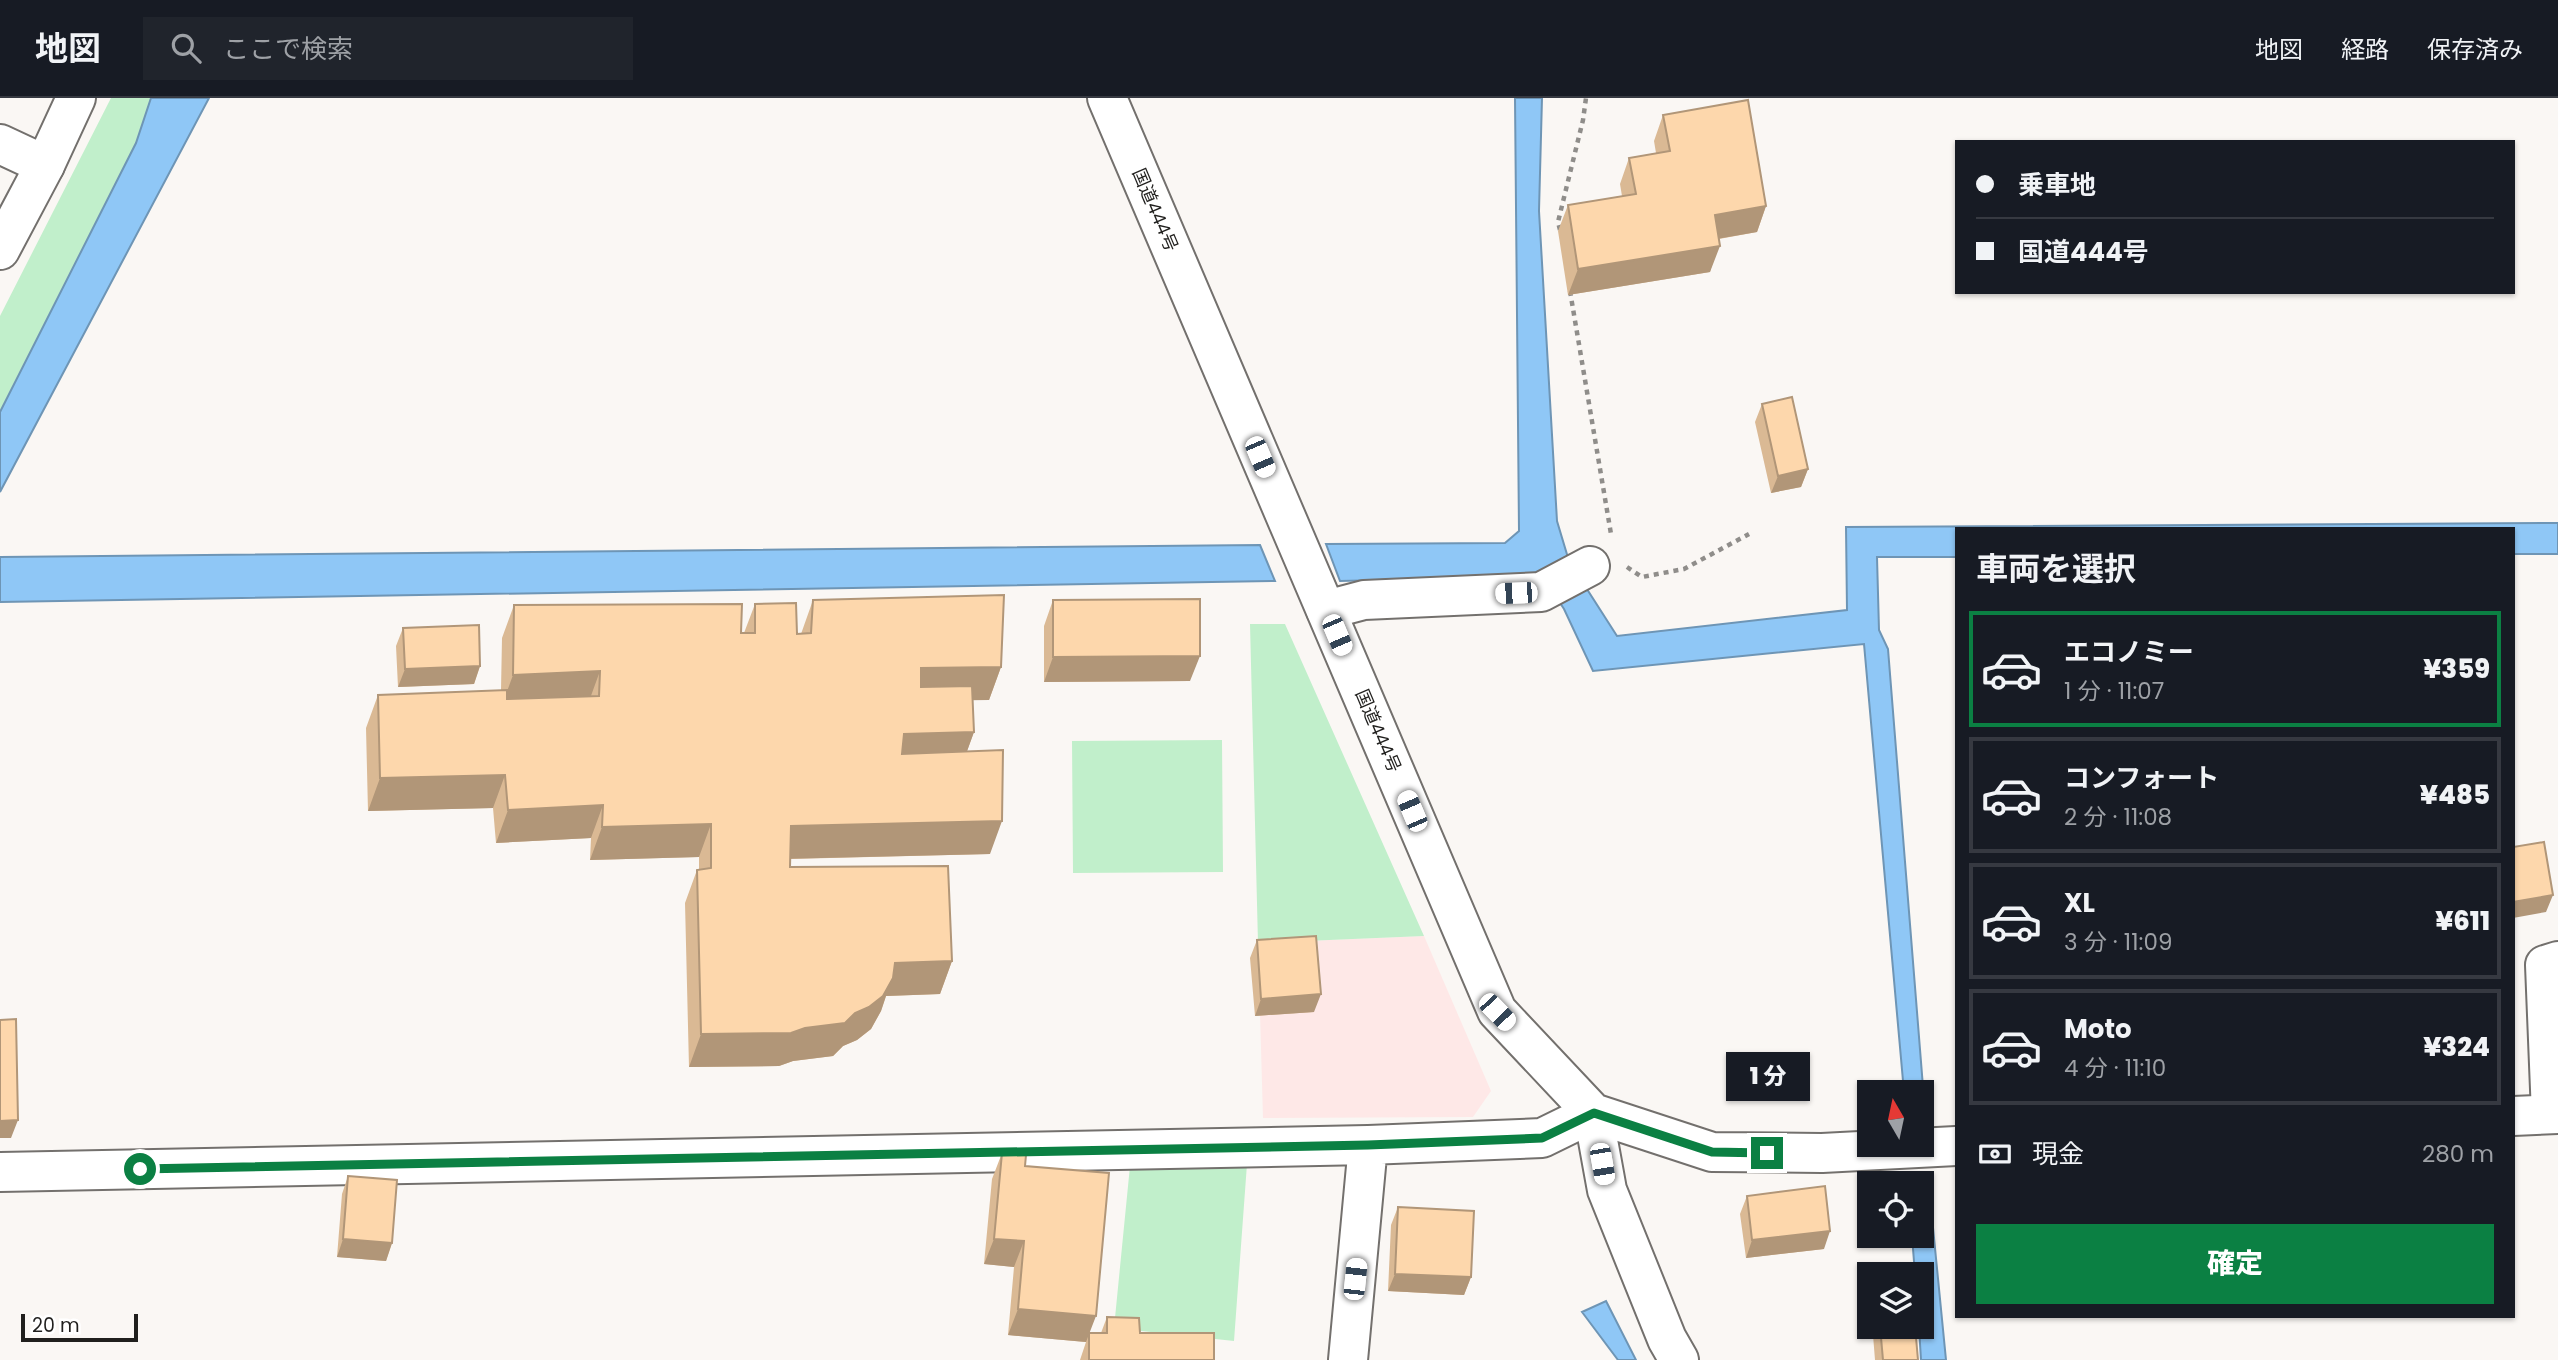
<!DOCTYPE html>
<html lang="ja">
<head>
<meta charset="utf-8">
<style>
  :root { --surface:#171b24; --page:#20242c; --text:#f1f3f6; --muted:#9ea1a6; --line:#363941; --accent:#0b8043 }
  body { margin:0; font-family:Poppins,"Noto Sans JP",sans-serif; background:var(--page); color:var(--text); height:100vh; display:flex; flex-direction:column; font-size:26px; white-space:nowrap }
  * { box-sizing:border-box; margin:0 }
  p { font-size:23px; color:var(--muted) }
  .icon { flex:none; width:38px; height:38px; fill:none; stroke:currentColor; stroke-width:2; stroke-linecap:round; stroke-linejoin:round }
  .map { position:relative; flex:1; overflow:hidden }
  .details { position:absolute; left:1955px; top:429px; width:560px; height:791px; display:flex; flex-direction:column; background:var(--surface); border-radius:0px; box-shadow:0 2px 5px #0004 }
  .details>* { flex:none }
  .hud { position:absolute; left:1955px; top:42px; width:560px; height:154px; border-radius:0px; box-shadow:0 2px 5px #0004; display:grid; align-content:center; height:154px; padding:0 21px; background:var(--surface) }
  .needle { width:46px; rotate:351deg }
  .buttons { position:absolute; left:1857px; top:982px; display:grid; gap:14px }
  .buttons a { display:grid; place-items:center; width:77px; height:77px; border-radius:0px; background:var(--surface); box-shadow:0 2px 5px #0004; font-size:35px }
  .scale { position:absolute; left:21px; bottom:18px; width:117px; box-sizing:border-box; padding-left:7px; border:4px solid #201f1d; border-top:0; font-size:19px; line-height:24px; white-space:nowrap; color:#201f1d; -webkit-text-stroke:5px #fff; paint-order:stroke }
  .end { position:absolute; width:32px; height:32px; margin:-16px; border:9px solid #0b8043; background:#fff; box-shadow:0 0 0 4px #fff }
  .from { border-radius:50% }
  .bubble { position:absolute; height:49px; border-radius:0px; background:var(--surface); box-shadow:0 2px 5px #0004; font-size:23px; font-weight:800; line-height:49px; text-align:center }
  .car { position:absolute; width:21px; height:42px; margin:-21px -10px; border-radius:9px; box-shadow:0 0 5px 2px #0007; background:linear-gradient(#fff 24%,#345 0 40%,#fff 0 76%,#345 0 86%,#fff 0) }
  .hud b { display:flex; align-items:center; gap:24px; height:66px; font-size:26px }
  .hud b+b { border-top:2px solid var(--line) }
  .hud i { width:18px; height:18px; background:var(--text) }
  ul { padding:0; list-style:none }
  li { display:flex; align-items:center; gap:21px; height:116px; margin:0 14px 10px; padding:0 7px; border:4px solid var(--line); border-radius:0px }
  li div { flex:1 }
  li b { display:block; font-size:26px }
  li em { font-style:normal; font-weight:800 }
  li.current { border-color:var(--accent) }
  li>.icon { width:63px; height:63px; stroke-width:1.5 }
  h2 { padding:0 21px; font-size:32px; line-height:84px }
  .pay { display:flex; align-items:center; gap:18px; height:77px; padding:0 21px; font-size:26px }
  .pay p { margin-inline-start:auto }
  .action { display:flex; gap:14px; margin-top:auto; padding:14px 21px }
  .action a { flex:1; height:80px; border-radius:0px; background:var(--accent); color:#fff; font-size:28px; font-weight:800; line-height:80px; text-align:center }
  header { display:flex; align-items:center; gap:42px; box-sizing:border-box; height:98px; padding:0 35px; background:var(--surface); border-bottom:2px solid var(--line) }
  header strong { font-size:33px }
  nav { display:flex; gap:38px; margin-inline-start:auto; font-size:24px }
  .search { width:490px; height:63px; background:var(--page); display:flex; align-items:center; gap:18px; box-sizing:border-box; padding:0 24px; border-radius:0px; color:var(--muted); font-size:26px }
  .map>svg:first-child { display:block }
  .commercial { fill:#fee8e7 }
  .green { fill:#c1efcb }
  .water { fill:#8fc7f6; stroke:#6e95b5; stroke-width:2 }
  .lines { fill:none; stroke-linecap:round; stroke-linejoin:round }
  .minor-casing { stroke:#73706d; stroke-width:42 }
  .major-casing { stroke:#73706d; stroke-width:42 }
  .highway-casing { stroke:#73706d; stroke-width:42 }
  .path { stroke:#8f8d8a; stroke-width:4.5; stroke-dasharray:5 5; stroke-linecap:butt }
  .minor { stroke:#fff; stroke-width:38 }
  .major { stroke:#fff; stroke-width:38 }
  .highway { stroke:#fff; stroke-width:38 }
  .wall { fill:#dab994 }
  .shaded-wall { fill:#b19678 }
  .building { fill:#fdd7ac; stroke:#b19678; stroke-width:2 }
  .route { stroke:#0b8043; stroke-width:9 }
  .labels { text-anchor:middle; stroke-width:6; stroke-linejoin:round; paint-order:stroke }
  .street-label { font-size:18px; fill:#201f1d; stroke:#fff }
</style>
</head>
<body>
<header>
<strong>地図</strong>
<div class="search"><svg class="icon" aria-label="search" viewBox="0 0 24 24"><circle cx="10" cy="10" r="6"/><path d="M15 15l6 6"/></svg>ここで検索</div>
<nav><a>地図</a><a>経路</a><a>保存済み</a></nav>
</header>
<div class="map">
<svg width="2558" height="1262" viewBox="0 0 2558 1262">
  <rect width="100%" height="100%" fill="#faf7f4"/>
  <path class="commercial" d="M1424,838L1491,993L1473,1019L1263,1020L1258,845Z"/>
  <path class="green" d="M111,0H151L136,45L0,314V218Z
    M1250,526H1285L1424,838L1258,845Z
    M1222,642L1223,774L1073,775L1072,643Z
    M1247,1066L1234,1243L1114,1230L1130,1068Z"/>
  <path class="water" d="M151,0H209L0,394V314L136,45Z
    M1515,0H1542L1539,113L1557,423L1569,463L1617,538L1847,512L1846,429L2558,425V456H2513V430H1956V459H1877L1879,532L1888,551L1925,1014H1922V994H1904L1864,546L1593,573L1564,511L1542,478L1340,483L1326,446L1505,445L1519,433Z
    M1260,447L1275,483L0,504V459Z
    M1929,1089L1946,1262H1921L1919,1229L1922,1228V1176H1915L1912,1138H1922V1091Z
    M1606,1203L1636,1262H1618L1582,1214Z"/>
  <g class="lines">
    <g class="minor-casing">
      <path id="minor" d="M0,46L45,67
        M1326,512L1364,502L1541,494L1590,468
        M2551,1016L2545,867L2558,863
        M0,1074L1368,1047L1542,1040L1593,1015L1607,1092L1667,1241L1679,1262
        M1348,1262L1368,1047"/>
    </g>
    <g class="major-casing">
      <path id="major" d="M0,152L45,67L76,0"/>
    </g>
    <g class="highway-casing">
      <path id="highway" d="M1107,0L1497,913L1593,1015L1712,1054L1822,1055L1956,1048
        M2513,1018L2558,1016"/>
    </g>
    <path class="path" d="M1560,132L1558,124L1583,22L1586,0
      M1570,193L1611,436
      M1627,469L1642,479L1684,471L1749,436"/>
    <use href="#minor" class="minor"/>
    <use href="#major" class="major"/>
    <use href="#highway" class="highway"/>
  </g>
  <path class="wall" d="M1663,17L1766,108L1757,134L1719,141L1710,174L1568,197L1558,133L1568,107L1622,98L1620,86L1629,60L1656,55L1654,43Z
    M1762,306L1808,371L1801,389L1771,395L1755,324Z
    M813,502L1001,569L989,602H972L974,634L967,653L990,756L790,761V769L952,863L940,896L886,898L881,913L871,931L857,942L843,948L833,958L793,963L779,968L689,969L685,805L697,772L699,771V759L590,762L591,740L496,745L493,710L368,713L366,630L378,597L501,592L502,540L514,507L741,535H744L755,506L797,536H801Z
    M1053,502L1190,583L1044,584V528Z
    M403,530L480,568L474,586L398,589L396,548Z
    M1257,842L1314,914L1255,918L1250,860Z
    M1002,1055L1025,1068L1090,1235H1101L1107,1219L1140,1235L1214,1262H1080L1086,1244L1008,1237L1014,1169L984,1166L992,1081Z
    M348,1078L392,1145L386,1163L337,1159L342,1096Z
    M1747,1098L1824,1151L1746,1160L1740,1116Z
    M1398,1109L1471,1179L1464,1197L1388,1193L1391,1127Z
    M1876,1228H1915L1918,1262H1875L1873,1237Z"/>
  <path class="shaded-wall" d="M1766,108L1757,134L1705,143L1715,117Z
    M1720,148L1710,174L1568,197L1578,171Z
    M1808,371L1801,389L1771,395L1778,378Z
    M1200,558L1190,583L1044,584L1053,559Z
    M480,568L474,586L398,589L405,571Z
    M1001,569L989,602L909,603L921,570Z
    M600,573L588,606L501,610L513,577Z
    M974,634L962,667L892,669L904,636Z
    M505,677L493,710L368,713L380,680Z
    M603,707L591,740L496,745L508,712Z
    M1002,723L990,756L779,761L791,728Z
    M711,726L699,759L590,762L602,729Z
    M2553,797L2546,814L2513,820V804Z
    M952,863L940,896L886,898L881,913L871,931L857,942L843,948L833,958L793,963L779,968L689,969L701,936L805,930L895,865Z
    M1321,896L1314,914L1255,918L1261,901Z
    M18,1022L11,1040H0V1023Z
    M1830,1133L1824,1151L1746,1160L1752,1142Z
    M343,1141L392,1145L386,1163L337,1159Z
    M994,1141L1024,1143L1014,1169L984,1166Z
    M1395,1176L1471,1179L1464,1197L1388,1193Z
    M1018,1211L1096,1218L1086,1244L1008,1237Z"/>
  <path class="building" d="M1748,2L1766,108L1715,117L1720,148L1578,171L1568,107L1636,96L1629,60L1670,53L1663,17Z
    M1792,299L1808,371L1778,378L1762,306Z
    M1004,497L1001,569L921,570V589L972,588L974,634L904,636L902,656L1003,652L1002,723L791,728L790,769L948,768L952,863L895,865L893,880L883,898L869,909L855,915L845,925L805,930L791,935L701,936L697,772L711,770V726L602,729L603,707L508,712L505,677L380,680L378,597L507,592V601L599,598L600,573L513,577L514,507L742,506L741,535H755V506L796,505L797,536L811,535L813,502Z
    M1200,501V558L1053,559V502Z
    M479,527L480,568L405,571L403,530Z
    M2544,744L2553,797L2513,804V749Z
    M1316,838L1321,896L1261,901L1257,842Z
    M16,921L18,1022L0,1023V922Z
    M1002,1055L1026,1057L1025,1068L1109,1075L1096,1218L1018,1211L1024,1143L994,1141Z
    M348,1078L397,1082L392,1145L343,1141Z
    M1825,1088L1830,1133L1752,1142L1747,1098Z
    M1398,1109L1474,1113L1471,1179L1395,1176Z
    M1107,1219L1139,1220L1140,1235H1214V1262H1089V1235H1107Z
    M1880,1228H1915L1918,1262H1883Z"/>
  <g class="lines">
    <path class="route" d="M140,1071L1368,1047L1542,1040L1594,1015L1712,1054L1767,1055"/>
  </g>
  <g class="labels">
    <g class="street-label">
      <text transform="translate(1155 112) rotate(67)" y="6">国道444号</text>
      <text transform="translate(1378 633) rotate(67)" y="6">国道444号</text>
    </g>
  </g>
</svg>
<div class="buttons">
<a><svg class="needle" viewBox="-14 -14 28 28"><path d="M0-13l5 13h-10z" fill="#e53935"/><path d="M0 13l5-13h-10z" fill="#9ea1a6"/></svg></a>
<a><svg class="icon" aria-label="locate" viewBox="0 0 24 24"><circle cx="12" cy="12" r="6"/><path d="M12 2v4M12 18v4M2 12h4M18 12h4"/></svg></a>
<a><svg class="icon" aria-label="layers" viewBox="0 0 24 24"><path d="M12 4l9 5-9 5-9-5zM3 14l9 5 9-5"/></svg></a>
</div>
<div class="scale">20 m</div>
<i class="end from" style="left:140px;top:1071px"></i>
<i class="end" style="left:1767px;top:1055px"></i>
<div class="bubble" style="left:1726px;top:954px;width:84px">1 分</div>
<i class="car" style="left:1260px;top:359px;rotate:157deg"></i>
<i class="car" style="left:1516px;top:495px;rotate:268deg"></i>
<i class="car" style="left:1337px;top:537px;rotate:157deg"></i>
<i class="car" style="left:1412px;top:713px;rotate:337deg"></i>
<i class="car" style="left:1497px;top:914px;rotate:136deg"></i>
<i class="car" style="left:1602px;top:1066px;rotate:170deg"></i>
<i class="car" style="left:1355px;top:1181px;rotate:6deg"></i>
<div class="hud">
<b><i class="from"></i>乗車地</b>
<b><i></i>国道444号</b>
</div>
<section class="details">
<h2>車両を選択</h2>
<ul>
<li class="current"><svg class="icon" aria-label="car" viewBox="0 0 24 24"><path d="M5 17H2v-5l4-1 3-4h7l3 4 3 1v5h-3M9 17h6M6 11h13"/><circle cx="7" cy="17" r="2"/><circle cx="17" cy="17" r="2"/></svg><div><b>エコノミー</b><p>1 分 · 11:07</p></div><em>¥359</em></li>
<li><svg class="icon" aria-label="car" viewBox="0 0 24 24"><path d="M5 17H2v-5l4-1 3-4h7l3 4 3 1v5h-3M9 17h6M6 11h13"/><circle cx="7" cy="17" r="2"/><circle cx="17" cy="17" r="2"/></svg><div><b>コンフォート</b><p>2 分 · 11:08</p></div><em>¥485</em></li>
<li><svg class="icon" aria-label="car" viewBox="0 0 24 24"><path d="M5 17H2v-5l4-1 3-4h7l3 4 3 1v5h-3M9 17h6M6 11h13"/><circle cx="7" cy="17" r="2"/><circle cx="17" cy="17" r="2"/></svg><div><b>XL</b><p>3 分 · 11:09</p></div><em>¥611</em></li>
<li><svg class="icon" aria-label="car" viewBox="0 0 24 24"><path d="M5 17H2v-5l4-1 3-4h7l3 4 3 1v5h-3M9 17h6M6 11h13"/><circle cx="7" cy="17" r="2"/><circle cx="17" cy="17" r="2"/></svg><div><b>Moto</b><p>4 分 · 11:10</p></div><em>¥324</em></li>
</ul>
<div class="pay"><svg class="icon" aria-label="cash" viewBox="0 0 24 24"><path d="M3 7h18v10H3z"/><circle cx="12" cy="12" r="2"/></svg>現金<p>280 m</p></div>
<div class="action"><a>確定</a></div>
</section>
</div>
</body>
</html>
